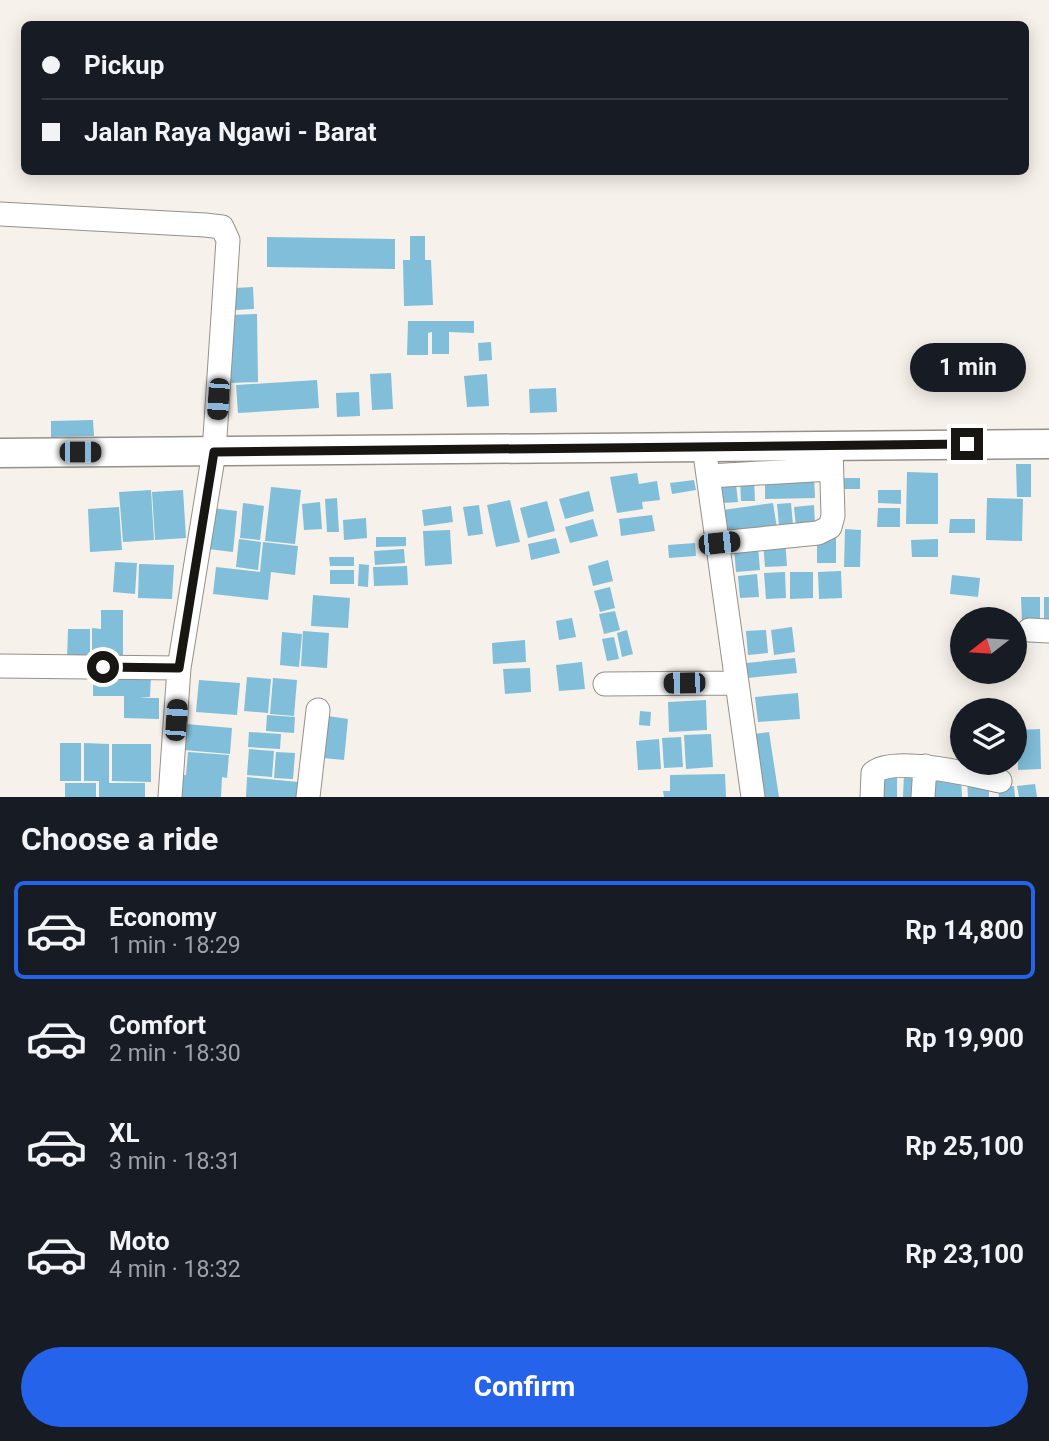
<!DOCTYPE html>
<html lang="en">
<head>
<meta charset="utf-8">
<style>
  :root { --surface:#171b24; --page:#20242c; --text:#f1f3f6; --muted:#9ea1a6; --line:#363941; --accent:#2563eb }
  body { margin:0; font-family:Roboto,sans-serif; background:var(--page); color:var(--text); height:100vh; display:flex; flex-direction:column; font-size:26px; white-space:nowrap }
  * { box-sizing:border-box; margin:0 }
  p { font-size:23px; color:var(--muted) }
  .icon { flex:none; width:38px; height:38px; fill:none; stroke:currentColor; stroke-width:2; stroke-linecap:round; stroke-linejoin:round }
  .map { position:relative; height:797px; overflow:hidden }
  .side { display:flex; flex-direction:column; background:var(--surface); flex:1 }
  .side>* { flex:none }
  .guide { position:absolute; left:21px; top:21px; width:1008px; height:154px; border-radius:10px; box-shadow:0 4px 18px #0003; display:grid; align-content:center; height:154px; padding:0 21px; background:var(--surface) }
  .needle { width:46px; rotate:253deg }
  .controls { position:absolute; left:950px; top:607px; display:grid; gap:14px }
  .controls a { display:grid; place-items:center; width:77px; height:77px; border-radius:50%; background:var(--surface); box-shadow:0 4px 18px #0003; font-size:35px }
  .end { position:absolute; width:32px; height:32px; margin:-16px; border:9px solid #171613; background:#fff; box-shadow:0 0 0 4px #fff }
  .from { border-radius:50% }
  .bubble { position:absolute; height:49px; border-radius:24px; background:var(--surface); box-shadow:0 4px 18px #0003; font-size:23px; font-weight:700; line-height:49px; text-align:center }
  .car { position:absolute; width:21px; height:42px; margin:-21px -10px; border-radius:9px; box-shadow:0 0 5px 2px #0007; background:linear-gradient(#222 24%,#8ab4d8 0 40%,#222 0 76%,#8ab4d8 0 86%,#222 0) }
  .guide b { display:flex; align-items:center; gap:24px; height:66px; font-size:26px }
  .guide b+b { border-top:2px solid var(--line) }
  .guide i { width:18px; height:18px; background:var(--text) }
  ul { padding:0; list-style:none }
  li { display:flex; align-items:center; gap:21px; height:98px; margin:0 14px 10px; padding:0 7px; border:4px solid transparent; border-radius:10px }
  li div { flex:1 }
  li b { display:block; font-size:26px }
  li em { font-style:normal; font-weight:700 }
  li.current { border-color:var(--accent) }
  li>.icon { width:63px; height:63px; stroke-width:1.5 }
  h2 { padding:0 21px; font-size:32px; line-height:84px }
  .button { display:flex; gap:14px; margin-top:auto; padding:14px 21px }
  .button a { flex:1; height:80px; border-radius:42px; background:var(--accent); color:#fff; font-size:28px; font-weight:700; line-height:80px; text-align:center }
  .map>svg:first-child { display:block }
  .building { fill:#80bed9 }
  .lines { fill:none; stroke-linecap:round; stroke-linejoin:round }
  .minor-casing { stroke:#95918a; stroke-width:25 }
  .major-casing { stroke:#95918a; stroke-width:31 }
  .minor { stroke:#fff; stroke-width:23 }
  .major { stroke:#fff; stroke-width:28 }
  .route { stroke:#171613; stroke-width:9 }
</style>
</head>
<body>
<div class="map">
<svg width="1049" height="797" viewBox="0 0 1049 797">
  <rect width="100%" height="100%" fill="#f6f1ea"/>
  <path class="building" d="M410,236H425V260H431L433,305L404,306L403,260H410Z
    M267,237L395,239V269L267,267Z
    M253,287L254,309L236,310L235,288Z
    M257,314L258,382L230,383L229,315Z
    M408,321H474V333L449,332V354H432V332L428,333V355H407Z
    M491,342L492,360L479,361L478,343Z
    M391,373L393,409L372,410L370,374Z
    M487,374L489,406L467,407L464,376Z
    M317,380L319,408L238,413L236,385Z
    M556,388L557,412L530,413L529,389Z
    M359,392L360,416L337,417L336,393Z
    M93,420L94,436L51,437V421Z
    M1016,464H1031V497H1017Z
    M907,472L938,473V524H906Z
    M637,473L639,484L657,481L660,500L642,502L643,509L617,513L610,477Z
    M814,474L815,498L765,499V475Z
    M735,475L738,502L723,503L720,476Z
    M740,478H754L755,501H741Z
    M833,478H860V489H833Z
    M694,480L696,490L672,494L670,483Z
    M271,487L301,490L295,544L265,541Z
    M151,490L154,540L123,542L119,492Z
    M183,490L186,538L155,540L152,492Z
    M878,490H901V504L878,503Z
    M589,491L594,511L565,519L559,499Z
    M337,498L339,532H327L325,499Z
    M987,498L1023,499L1022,541L986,540Z
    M510,500L520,542L496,547L487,505Z
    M547,501L555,531L528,538L520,508Z
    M320,502L322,529L304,530L302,504Z
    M243,503L264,506L260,540L240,538Z
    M773,503L777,528L727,538L723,510Z
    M791,503L793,525L779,526L777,504Z
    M479,505L483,534L468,536L463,507Z
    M814,505L815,526L796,527L794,507Z
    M451,506L453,522L424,526L422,510Z
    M119,507L122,550L90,552L88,509Z
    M212,508L237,511L233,552L208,549Z
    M878,508H900V527H877Z
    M652,515L655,531L621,536L619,519Z
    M366,518L367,538L344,540L343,520Z
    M593,519L598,536L570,543L565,527Z
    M950,519H975V533H949Z
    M845,529L861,530L860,567H844Z
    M450,530L452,564L425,566L423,531Z
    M817,535H836V563H817Z
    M376,537H406V546L376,547Z
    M556,538L560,553L531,560L528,544Z
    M239,539L261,542L258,570L236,567Z
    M938,539V557H912L911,540Z
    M785,540L787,566L765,567L763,542Z
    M263,542L298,546L295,575L271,572L268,600L213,594L216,567L260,572Z
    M695,543L696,556L669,558L668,545Z
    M758,546L760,570L736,572L734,548Z
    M404,549L405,563L375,565L374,551Z
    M329,557H354V566H330Z
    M608,560L613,581L593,586L588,566Z
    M115,562L137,563L135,594L113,592Z
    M139,564L174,565L172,599L138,598Z
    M359,564L369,565L368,587L358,586Z
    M407,566L408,585L374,586L373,567Z
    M330,570H354V584H330Z
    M841,571L842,598L819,599L818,572Z
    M785,572L786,598L766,599L764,573Z
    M790,572H813V598L790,599Z
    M757,574L759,597L740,598L738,576Z
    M952,575L980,578L978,597L950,594Z
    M610,587L615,608L600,612L594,591Z
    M313,595L350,598L348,628L311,626Z
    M1021,597H1040V623L1022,624Z
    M1044,597H1049V622H1044Z
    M101,610H123V664L92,663V628L101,629Z
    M615,611L620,630L604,634L599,614Z
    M572,618L576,637L559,640L556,621Z
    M792,627L795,652L774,655L771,630Z
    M68,629H90V662H67Z
    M627,630L633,654L622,657L617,633Z
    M766,630L768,653L748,655L746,631Z
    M303,631L329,633L327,668L301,666Z
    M282,632L302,634L299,667L280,665Z
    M614,637L619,659L607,661L602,639Z
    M525,640L526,662L493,664L492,643Z
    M795,658L797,673L748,678L746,663Z
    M582,662L585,689L559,691L556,665Z
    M530,668L531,692L505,694L503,669Z
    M93,673L151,674L150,697L139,698H159V719L124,718V696H93Z
    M247,677L271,679L268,713L244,711Z
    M273,678L297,680L294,716L270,714Z
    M199,680L240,683L237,715L196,712Z
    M798,693L800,719L758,722L755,697Z
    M706,700L707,730L669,732L668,702Z
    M640,711L651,712L650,726L639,725Z
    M267,715L295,717L294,733L266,731Z
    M328,716L348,719L344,760L323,758Z
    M186,724L232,728L230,754L184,750Z
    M1040,729L1041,769L1018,770L1017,730Z
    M249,732L281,734L280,749L248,747Z
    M769,732L779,797H762L753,734Z
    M711,734L713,767L686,769L684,735Z
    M681,737L683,767L664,768L662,738Z
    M659,739L661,769L638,770L636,741Z
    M60,743H81V781H60Z
    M84,743L109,744V783H145V797H99V781H84Z
    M112,744H151V782L112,781Z
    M249,749L274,751L272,777L247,775Z
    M188,752L229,755L227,778L222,777L221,797H180L182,775H186Z
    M276,752L295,753L293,779L274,778Z
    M725,774L726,797H664L663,791H670V775Z
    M904,774H916L915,797H903Z
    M961,776L962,797H931L929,778Z
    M247,777L298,782L297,797H246Z
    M876,777H897V797H876Z
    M967,779H989V797H968Z
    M65,783H96V797H65Z
    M1035,784L1037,797H1019L1017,786Z
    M1014,786L1015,797H999L998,788Z"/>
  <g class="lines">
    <g class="minor-casing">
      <path id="minor" d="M0,214L205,225L222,227L228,240L214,452L179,668L170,797
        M704,447L753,797
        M709,476L831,469
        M719,543L818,533L830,527L833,516L831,446
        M1029,630L1049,631
        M0,666L179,668
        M605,684L737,683
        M308,797L318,710
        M872,797L873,773C893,755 973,775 1000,781
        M923,797L925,766"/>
    </g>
    <g class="major-casing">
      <path id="major" d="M0,453L1049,444"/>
    </g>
    <use href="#minor" class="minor"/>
    <use href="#major" class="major"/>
  </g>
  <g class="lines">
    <path class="route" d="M103,667L179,668L214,452L967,444"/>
  </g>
</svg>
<div class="controls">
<a><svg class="needle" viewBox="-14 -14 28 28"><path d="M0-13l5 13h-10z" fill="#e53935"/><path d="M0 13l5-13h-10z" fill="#9ea1a6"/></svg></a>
<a><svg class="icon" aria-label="layers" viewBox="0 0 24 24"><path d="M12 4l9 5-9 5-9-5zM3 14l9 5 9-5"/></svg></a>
</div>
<i class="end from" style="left:103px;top:667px"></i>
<i class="end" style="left:967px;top:444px"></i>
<div class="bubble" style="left:910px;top:343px;width:116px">1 min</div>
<i class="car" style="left:218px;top:399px;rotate:184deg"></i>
<i class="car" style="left:80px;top:452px;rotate:90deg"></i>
<i class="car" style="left:719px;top:543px;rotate:84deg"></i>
<i class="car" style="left:684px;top:683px;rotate:269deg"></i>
<i class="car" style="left:176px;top:720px;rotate:4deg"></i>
<div class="guide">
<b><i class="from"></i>Pickup</b>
<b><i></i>Jalan Raya Ngawi - Barat</b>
</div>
</div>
<section class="side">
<h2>Choose a ride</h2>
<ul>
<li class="current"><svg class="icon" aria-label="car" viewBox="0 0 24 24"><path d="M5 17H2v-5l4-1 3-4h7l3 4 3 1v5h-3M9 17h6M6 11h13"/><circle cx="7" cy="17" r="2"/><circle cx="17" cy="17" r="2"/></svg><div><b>Economy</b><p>1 min · 18:29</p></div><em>Rp 14,800</em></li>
<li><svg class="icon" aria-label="car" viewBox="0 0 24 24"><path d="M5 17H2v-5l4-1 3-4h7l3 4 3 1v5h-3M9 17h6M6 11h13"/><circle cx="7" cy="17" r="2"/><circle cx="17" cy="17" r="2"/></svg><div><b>Comfort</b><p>2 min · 18:30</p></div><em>Rp 19,900</em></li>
<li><svg class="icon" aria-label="car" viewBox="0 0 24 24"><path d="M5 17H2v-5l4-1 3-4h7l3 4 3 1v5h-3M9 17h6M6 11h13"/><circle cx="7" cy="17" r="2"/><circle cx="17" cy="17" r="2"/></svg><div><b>XL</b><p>3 min · 18:31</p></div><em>Rp 25,100</em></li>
<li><svg class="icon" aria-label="car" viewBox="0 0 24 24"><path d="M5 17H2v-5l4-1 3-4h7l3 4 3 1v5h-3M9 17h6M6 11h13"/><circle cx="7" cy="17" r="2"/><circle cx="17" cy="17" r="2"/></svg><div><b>Moto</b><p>4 min · 18:32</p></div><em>Rp 23,100</em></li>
</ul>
<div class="button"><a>Confirm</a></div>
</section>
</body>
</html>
